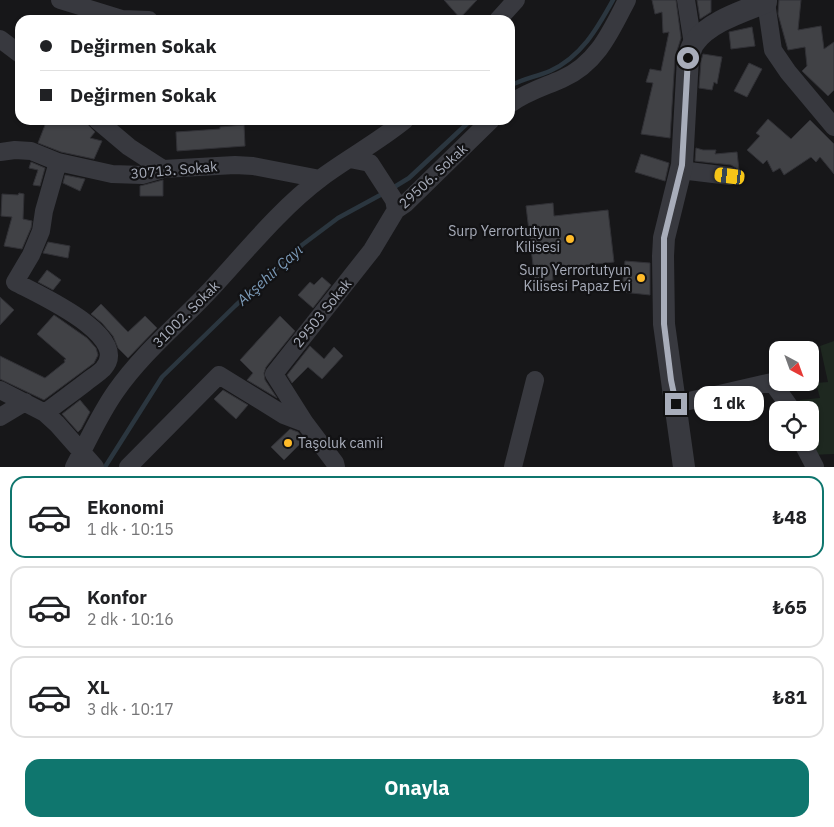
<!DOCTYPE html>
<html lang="tr">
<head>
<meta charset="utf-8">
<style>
  :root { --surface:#fff; --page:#f2f2f2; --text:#202124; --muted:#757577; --line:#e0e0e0; --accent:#0f766e }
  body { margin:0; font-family:"IBM Plex Sans",sans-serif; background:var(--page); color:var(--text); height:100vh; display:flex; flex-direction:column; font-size:19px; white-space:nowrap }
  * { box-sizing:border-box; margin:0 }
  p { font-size:16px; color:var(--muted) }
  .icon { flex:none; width:28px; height:28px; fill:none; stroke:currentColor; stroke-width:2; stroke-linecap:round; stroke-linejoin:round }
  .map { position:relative; height:467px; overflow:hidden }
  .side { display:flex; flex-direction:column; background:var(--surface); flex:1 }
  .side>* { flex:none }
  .guide { position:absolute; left:15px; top:15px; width:500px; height:110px; border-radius:15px; box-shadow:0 1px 4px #0004; display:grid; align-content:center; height:110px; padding:0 25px; background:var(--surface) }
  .needle { width:32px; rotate:139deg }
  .tools { position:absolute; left:769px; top:341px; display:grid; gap:10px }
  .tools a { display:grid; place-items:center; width:50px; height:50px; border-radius:10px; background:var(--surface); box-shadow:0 1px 4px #0004; font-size:25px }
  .end { position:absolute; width:22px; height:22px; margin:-11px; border:6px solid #a8adba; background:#111; box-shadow:0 0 0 2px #111 }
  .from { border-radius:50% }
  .bubble { position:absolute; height:35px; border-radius:15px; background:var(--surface); box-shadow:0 1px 4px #0004; font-size:16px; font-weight:800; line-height:35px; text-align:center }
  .car { position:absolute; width:15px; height:30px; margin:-15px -8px; border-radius:6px; box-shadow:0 0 4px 1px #0007; background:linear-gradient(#f5c518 24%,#345 0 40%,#f5c518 0 76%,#345 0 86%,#f5c518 0) }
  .guide b { display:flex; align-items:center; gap:18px; height:48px; font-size:19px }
  .guide b+b { border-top:1px solid var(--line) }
  .guide i { width:12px; height:12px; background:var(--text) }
  ul { padding:9px 0 0; list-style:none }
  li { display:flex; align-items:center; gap:15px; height:82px; margin:0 10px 8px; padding:0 15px; border:2px solid var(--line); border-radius:15px }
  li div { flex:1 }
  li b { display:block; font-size:19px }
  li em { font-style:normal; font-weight:800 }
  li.on { border-color:var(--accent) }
  li>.icon { width:45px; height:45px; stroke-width:1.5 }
  .button { display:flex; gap:10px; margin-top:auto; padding:10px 25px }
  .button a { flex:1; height:58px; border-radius:15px; background:var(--accent); color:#fff; font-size:20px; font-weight:800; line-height:58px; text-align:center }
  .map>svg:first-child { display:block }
  .green { fill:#1e2820 }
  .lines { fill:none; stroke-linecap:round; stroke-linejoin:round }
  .stream { stroke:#2b363f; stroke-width:4.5 }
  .building { fill:#414246; stroke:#313136 }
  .minor { stroke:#38393f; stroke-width:18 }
  .tertiary { stroke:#38393f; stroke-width:22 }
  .route { stroke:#a8adba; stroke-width:6 }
  .poi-dot { fill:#ffbb29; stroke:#121214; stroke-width:2 }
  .labels { text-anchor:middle; stroke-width:4.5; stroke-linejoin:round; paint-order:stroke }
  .street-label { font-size:14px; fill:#a8adba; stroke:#121214 }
  .poi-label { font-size:14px; fill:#a8adba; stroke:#121214; text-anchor:end }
  .water-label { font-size:15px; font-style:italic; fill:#7c9bb9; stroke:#121214 }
</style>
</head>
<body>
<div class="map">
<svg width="834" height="467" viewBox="0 0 834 467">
  <rect width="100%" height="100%" fill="#171719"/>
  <path class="green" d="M834,341V454L810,455V410H798L800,400L820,398L816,383L828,382L820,346Z"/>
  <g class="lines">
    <path class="stream" d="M510,86C524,78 536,77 550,71C581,57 597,29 613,0
      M391,189L409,178L471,120
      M105,467L162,377L235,306L302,245L338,218L384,193"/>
  </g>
  <path class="building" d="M444,0H477L460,18Z
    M652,0H676L681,38L675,57L670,138L641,134L653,83L646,82L650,69L661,71L669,32L663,33L662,12L655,14Z
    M697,0H711V12L700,19Z
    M779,0H801L798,30L821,26L824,49L834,42V90L828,96L802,71L807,66L805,47L788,50L778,14Z
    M752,27L755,46L731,49L729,32Z
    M703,54L722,57L717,84L714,82L712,90L699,88L701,61Z
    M749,63L762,69L747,97L734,91Z
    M768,119L791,139L810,120L834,144V174L820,157L816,162L811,157L784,175L780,168L773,172L767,160L763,164L747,150L760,136L756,133Z
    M47,120H87V124L95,132L90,138L102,141L94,159L61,152L38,143Z
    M244,125L245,146L177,151L176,132L220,129V127Z
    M696,148L703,150H716L715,154L737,152L739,170L731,165L695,161Z
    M641,154L669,163L665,181L635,172Z
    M31,162L45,168L40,186L33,185L38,170L29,168Z
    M65,175L85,179L80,191L63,183Z
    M163,180V196H140V186Z
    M19,193L24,194L23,219L32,221L31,228L22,249L4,246L12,217L1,216L2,194L18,195Z
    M553,203L554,216L608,210L614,262L552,269L553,280L535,282L526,206Z
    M48,242L70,246L68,258L43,253Z
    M625,261L650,263V295L622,292Z
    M47,270L61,280L53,290L38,282Z
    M322,277L331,285L313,308L298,295L310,282L314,285Z
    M0,297L14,310L0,325Z
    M101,304L128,332L145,316L157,328L128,358L118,348L113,336L102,323L91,314Z
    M54,315L87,338L96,348L98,355L94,363L44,400L0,379V356L45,378L65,362L64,360L66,359L37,334Z
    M280,316L295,331L266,367L264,373L265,380L277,398L247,380L253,373L240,360Z
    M310,346L324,359L334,347L343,356L322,379L308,367L292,383L287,375Z
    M223,390L248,405L236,419L214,399Z
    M80,400L90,412L81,429L78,432L62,414Z
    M290,429L298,432L304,440L284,460L271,447Z"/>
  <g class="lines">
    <path class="minor" d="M60,0L122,19L149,20
      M686,0L693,44
      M766,2L773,50L788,72L834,127
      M498,20L516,0
      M0,39L20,54
      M510,104C526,92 544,87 562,79C597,64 611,31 627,0
      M97,120L129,147L163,169
      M0,152L15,150L31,151L58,162L112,174L142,175L163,169L235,165L253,166L320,179
      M680,170L730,176
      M396,210L405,204L491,120
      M0,390L45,413L57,424L95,467
      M676,404L772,382L792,410
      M45,413C58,403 72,393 85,383C91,378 98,374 103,369C134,336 35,293 15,282L31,255L41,231L44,211L58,162
      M0,417L25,402
      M305,423L274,374L372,250L396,210L394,200L370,163L350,159
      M802,442L815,467
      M74,467C88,441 99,415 116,391C144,351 182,321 214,286C248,249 281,208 321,178C348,158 378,142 405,120
      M128,467L219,375L284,415L305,423L335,463L336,467
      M513,467L535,380"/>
    <path class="tertiary" d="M684,467L664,324L663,256L664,238L682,165L688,58C690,53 691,47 694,43C708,22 744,11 766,2V0"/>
  </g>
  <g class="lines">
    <path class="route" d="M676,404L671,380L664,324V238L682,165L688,58"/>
  </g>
  <g class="poi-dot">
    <circle cx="570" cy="239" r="5"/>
    <circle cx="641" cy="278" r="5"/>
    <circle cx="288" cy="443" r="5"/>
  </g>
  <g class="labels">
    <g class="street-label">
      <text transform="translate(174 170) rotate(-5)" y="5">30713. Sokak</text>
      <text transform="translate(433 176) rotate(-43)" y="5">29506. Sokak</text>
      <text transform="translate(322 313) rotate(-51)" y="5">29503 Sokak</text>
      <text transform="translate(186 314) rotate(-45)" y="5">31002. Sokak</text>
    </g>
    <g class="poi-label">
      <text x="560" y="236">Surp Yerrortutyun<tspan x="560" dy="16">Kilisesi</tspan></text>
      <text x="631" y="275">Surp Yerrortutyun<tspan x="631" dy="16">Kilisesi Papaz Evi</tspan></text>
      <text x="298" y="448" text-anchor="start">Taşoluk camii</text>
    </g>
    <g class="water-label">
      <text transform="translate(270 275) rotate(-42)" y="5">Akşehir Çayı</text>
    </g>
  </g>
</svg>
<div class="tools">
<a><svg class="needle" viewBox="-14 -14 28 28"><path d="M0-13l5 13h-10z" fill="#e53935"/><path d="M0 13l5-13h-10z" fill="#757577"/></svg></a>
<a><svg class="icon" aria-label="locate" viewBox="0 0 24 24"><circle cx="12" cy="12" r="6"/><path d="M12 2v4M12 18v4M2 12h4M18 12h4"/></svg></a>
</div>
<i class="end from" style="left:688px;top:58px"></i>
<i class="end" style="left:676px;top:404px"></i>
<div class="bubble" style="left:694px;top:386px;width:70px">1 dk</div>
<i class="car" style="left:730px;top:176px;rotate:277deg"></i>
<div class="guide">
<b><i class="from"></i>Değirmen Sokak</b>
<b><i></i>Değirmen Sokak</b>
</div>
</div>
<section class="side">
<ul>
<li class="on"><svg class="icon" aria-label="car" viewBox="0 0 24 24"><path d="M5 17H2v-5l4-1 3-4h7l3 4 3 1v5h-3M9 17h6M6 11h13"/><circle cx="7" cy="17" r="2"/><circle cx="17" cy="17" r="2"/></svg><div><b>Ekonomi</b><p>1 dk · 10:15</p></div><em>₺48</em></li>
<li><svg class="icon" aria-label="car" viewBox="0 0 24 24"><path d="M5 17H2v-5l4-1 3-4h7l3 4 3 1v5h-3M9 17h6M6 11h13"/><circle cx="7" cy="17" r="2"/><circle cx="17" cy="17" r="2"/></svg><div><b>Konfor</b><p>2 dk · 10:16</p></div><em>₺65</em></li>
<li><svg class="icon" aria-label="car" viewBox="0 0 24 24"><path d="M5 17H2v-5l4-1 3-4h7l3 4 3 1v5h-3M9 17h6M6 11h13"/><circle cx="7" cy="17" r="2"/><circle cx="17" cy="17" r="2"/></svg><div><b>XL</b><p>3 dk · 10:17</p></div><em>₺81</em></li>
</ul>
<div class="button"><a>Onayla</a></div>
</section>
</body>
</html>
